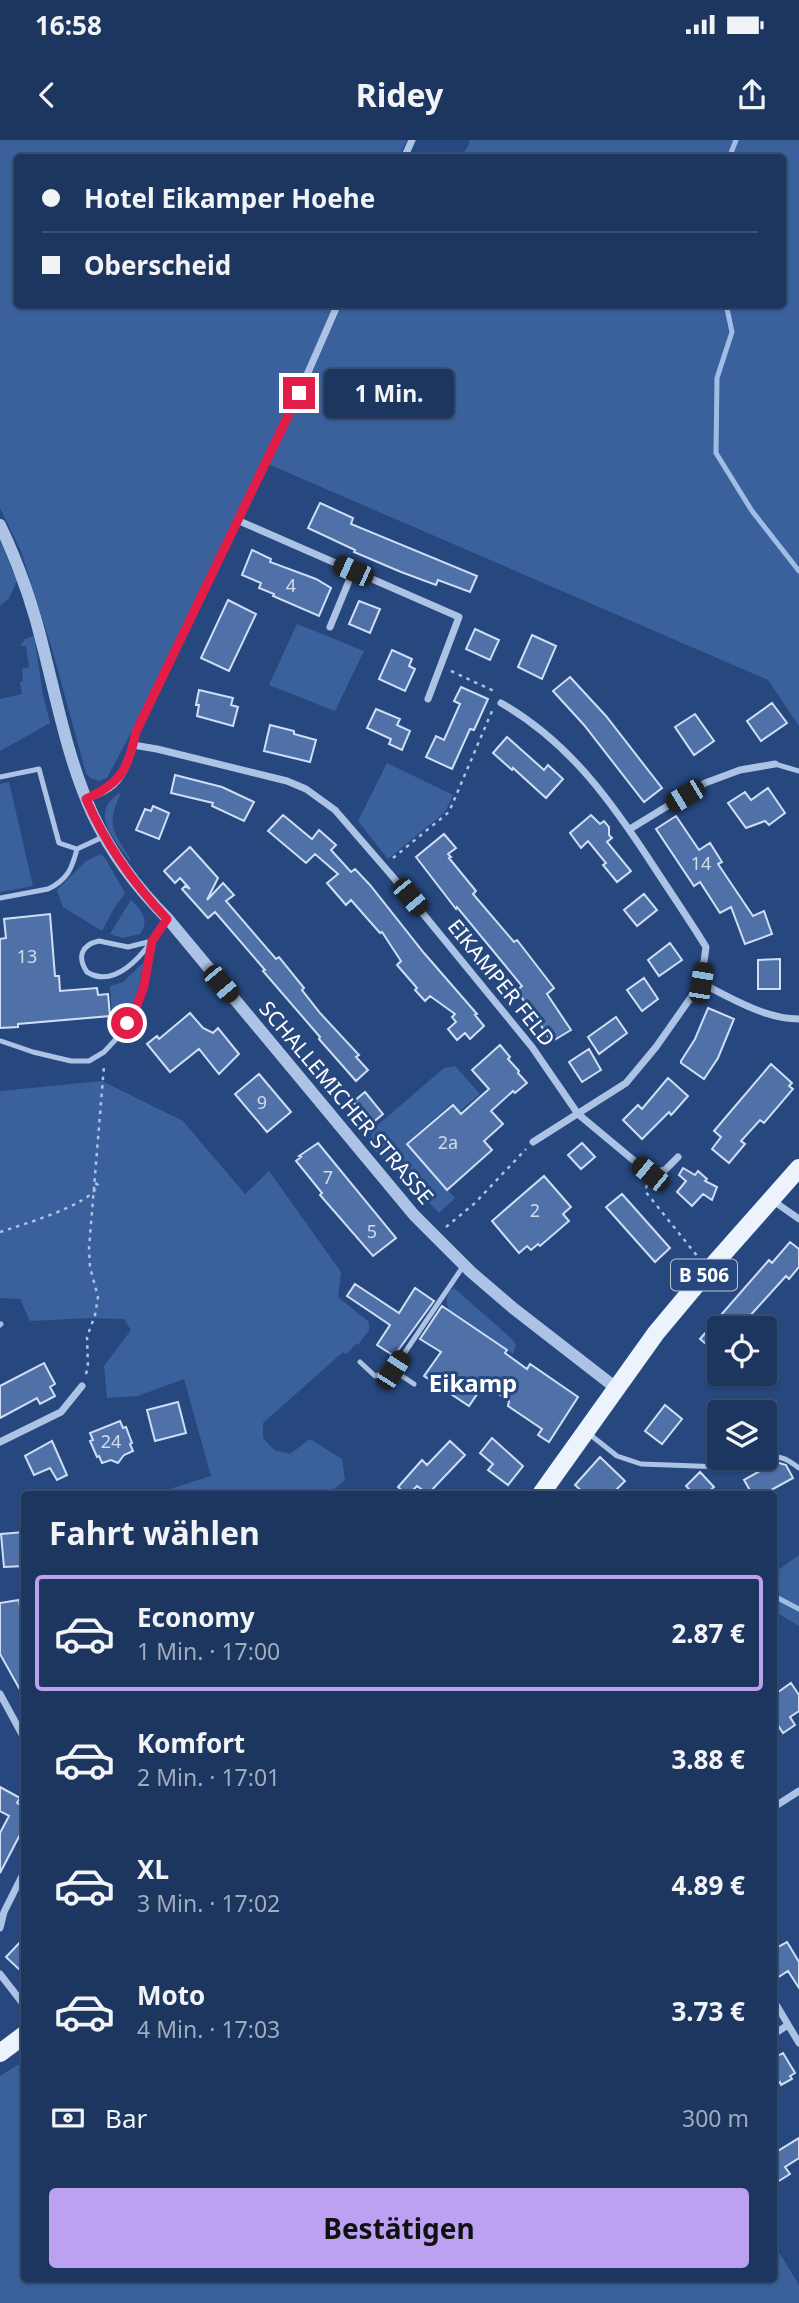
<!DOCTYPE html>
<html lang="de">
<head>
<meta charset="utf-8">
<style>
  :root { --surface:#1c365f; --page:#253e65; --text:#f1f3f6; --muted:#a0abbd; --line:#3a5074; --accent:#bca0f2 }
  body { margin:0; font-family:"Noto Sans",sans-serif; background:var(--page); color:var(--text); height:100vh; display:flex; flex-direction:column; font-size:26px; white-space:nowrap }
  * { box-sizing:border-box; margin:0 }
  p { font-size:23px; color:var(--muted) }
  .icon { flex:none; width:38px; height:38px; fill:none; stroke:currentColor; stroke-width:2; stroke-linecap:round; stroke-linejoin:round }
  .map { position:relative; flex:1; overflow:hidden }
  .panel { position:absolute; left:21px; top:1351px; width:756px; height:791px; display:flex; flex-direction:column; background:var(--surface); border-radius:7px; box-shadow:0 2px 5px #0004,0 0 0 2px var(--line) }
  .panel>* { flex:none }
  .guide { position:absolute; left:14px; top:14px; width:772px; height:154px; border-radius:7px; box-shadow:0 2px 5px #0004,0 0 0 2px var(--line); display:grid; align-content:center; height:154px; padding:0 28px; background:var(--surface) }
  .fabs { position:absolute; left:707px; top:1176px; display:grid; gap:14px }
  .fabs a { display:grid; place-items:center; width:70px; height:70px; border-radius:7px; background:var(--surface); box-shadow:0 2px 5px #0004,0 0 0 2px var(--line); font-size:35px }
  .end { position:absolute; width:32px; height:32px; margin:-16px; border:9px solid #e11d48; background:#fff; box-shadow:0 0 0 4px #fff }
  .from { border-radius:50% }
  .bubble { position:absolute; height:49px; border-radius:7px; background:var(--surface); box-shadow:0 2px 5px #0004,0 0 0 2px var(--line); font-size:23px; font-weight:700; line-height:49px; text-align:center }
  .car { position:absolute; width:21px; height:42px; margin:-21px -10px; border-radius:9px; box-shadow:0 0 5px 2px #0007; background:linear-gradient(#222 24%,#8ab4d8 0 40%,#222 0 76%,#8ab4d8 0 86%,#222 0) }
  .guide b { display:flex; align-items:center; gap:24px; height:66px; font-size:26px }
  .guide b+b { border-top:2px solid var(--line) }
  .guide i { width:18px; height:18px; background:var(--text) }
  ul { padding:0; list-style:none }
  li { display:flex; align-items:center; gap:21px; height:116px; margin:0 14px 10px; padding:0 14px; border:4px solid transparent; border-radius:7px }
  li div { flex:1 }
  li b { display:block; font-size:26px }
  li em { font-style:normal; font-weight:700 }
  li.on { border-color:var(--accent) }
  li>.icon { width:63px; height:63px; stroke-width:1.5 }
  h2 { padding:0 28px; font-size:32px; line-height:84px }
  .pay { display:flex; align-items:center; gap:18px; height:77px; padding:0 28px; font-size:26px }
  .pay p { margin-inline-start:auto }
  .primary-button { display:flex; gap:14px; margin-top:auto; padding:14px 28px }
  .primary-button a { flex:1; height:80px; border-radius:7px; background:var(--accent); color:#111; font-size:28px; font-weight:700; line-height:80px; text-align:center }
  .status { display:flex; justify-content:space-between; align-items:center; height:49px; padding:0 35px; background:var(--surface); direction:ltr }
  .status svg { height:19px; fill:currentColor }
  header { display:flex; justify-content:space-between; align-items:center; height:91px; padding:0 28px; background:var(--surface); font-size:32px; font-weight:700 }
  .map>svg:first-child { display:block }
  .green { fill:#3b619d }
  .lines { fill:none; stroke-linecap:round; stroke-linejoin:round }
  .stream { stroke:#a1bde6; stroke-width:5 }
  .building { fill:#4f71a8; stroke:#d0def5; stroke-width:2 }
  .path { stroke:#adc3e6; stroke-width:2.5; stroke-dasharray:3.5 5; stroke-linecap:butt }
  .service { stroke:#adc3e6; stroke-width:5 }
  .minor { stroke:#adc3e6; stroke-width:7 }
  .tertiary { stroke:#adc3e6; stroke-width:12 }
  .primary { stroke:#edf3fd; stroke-width:18 }
  .route { stroke:#e11d48; stroke-width:9 }
  .labels { text-anchor:middle; stroke-width:6; stroke-linejoin:round; paint-order:stroke }
  .number-label { font-size:18px; fill:#d3dce9 }
  .shield { fill:#26487f; stroke:#bec8d9; stroke-width:2 }
  .shield-label { font-size:19px; font-weight:bold; fill:#fff }
  .street-label { font-size:21px; fill:#fff; stroke:#26487f }
  .quarter-label { font-size:24px; font-weight:bold; fill:#fff; stroke:#26487f }
</style>
</head>
<body>
<div class="status"><b>16:58</b><svg viewBox="0 0 49 12"><path d="M0 12V9h3v3zM5 12V6h3v6zM10 12V3h3v9zM15 12V0h3v12zM26 1h20v11H26zM47 4h2v5h-2z"/></svg></div>
<header><svg class="icon" aria-label="back" viewBox="0 0 24 24"><path d="M15 5l-7 7 7 7"/></svg>Ridey<svg class="icon" aria-label="share" viewBox="0 0 24 24"><path d="M12 15V3M7 8l5-5 5 5M5 13v7h14v-7"/></svg></header>
<div class="map">
<svg width="799" height="2163" viewBox="0 0 799 2163">
  <rect width="100%" height="100%" fill="#26487f"/>
  <path class="green" d="M0,0H407L398,18H18V164L334,165L293,258L134,587L107,638L99,641L90,638L86,633L52,509L21,411L0,368Z
    M470,0H799V586L768,540L268,324L290,282L342,165L782,164V18L459,17L467,8Z
    M0,401L17,441L9,458L0,466Z
    M297,484L364,511L335,571L269,545Z
    M34,496L43,555L50,583L0,611V559L22,554L20,542L23,541L22,529L29,527L26,506H20L25,499Z
    M387,623L453,655L445,672L388,719L358,681Z
    M9,642L33,746L0,752V644Z
    M121,652C106,687 112,689 131,720L130,721C113,697 88,673 121,652Z
    M100,714L105,718L125,753L113,770L102,791L63,767L57,750L85,722Z
    M131,760C142,771 150,780 140,794L123,798L110,794Z
    M144,822L136,861L114,897L110,846L123,842Z
    M455,926L480,954L459,972L452,963L406,1003L455,1058L439,1073L402,1034L389,1025L370,1006L372,990L444,928Z
    M102,941L183,981L245,1054L269,1031L341,1132L338,1157L369,1182V1190L358,1205L356,1204L346,1214L343,1212L263,1283V1298L274,1310L290,1314L310,1299L342,1319L345,1340L328,1354H154L211,1336L184,1239L138,1256L107,1258L104,1226L131,1190L124,1179L90,1178L30,1181L20,1159L0,1158V951Z
    M454,1148L512,1199L516,1205L513,1214L450,1172C446,1162 444,1155 454,1148Z
    M799,1415V1486L774,1471V1433Z
    M24,1921V2138H774V2104L799,2145V2163H0V1936Z"/>
  <g class="lines">
    <path class="stream" d="M729,18L736,0
      M726,164L732,192L717,238L716,313L752,371L799,431
      M0,1185L1,1184
      M774,1456L799,1469"/>
  </g>
  <path class="building" d="M320,363L353,378L351,384L477,436L470,452L438,440L436,445L401,432L354,412L355,410L308,388Z
    M252,410L271,419L270,422L316,439L331,448L319,476L273,456L274,454L259,448L261,443L242,435Z
    M228,460L256,474L229,531L201,518Z
    M359,461L380,469L370,493L349,484Z
    M475,489L499,500L490,520L466,509Z
    M532,495L556,506L542,539L518,527Z
    M392,510L412,519L409,526L415,529L405,551L379,539Z
    M570,537L606,576L662,648L644,662L584,585L553,551Z
    M461,547L488,559L474,590L470,589L452,629L426,617L436,596L444,600L460,564L454,561Z
    M199,550L233,558L231,565L238,567L233,586L197,576L199,565H196Z
    M772,563L787,583L761,601L747,581Z
    M376,569L400,579L397,585L410,591L402,610L389,604L391,599L367,588Z
    M695,574L714,601L694,615L675,587Z
    M270,585L294,591V594L316,600L310,622L264,611Z
    M507,597L544,630L548,625L563,639L546,658L513,628L512,630L493,613Z
    M175,635L222,647L254,662L244,681L212,666L213,663L171,653Z
    M768,648L785,673L769,685L765,681L746,688L728,663L745,652L751,660Z
    M153,666L169,673L159,699L136,690L145,669L151,671Z
    M283,675L312,699L319,690L336,705L331,710L351,732L355,729L370,745L424,813L477,874L475,875L484,886L470,899L465,893L457,900L448,889L456,882L452,877L455,874L430,856L425,861L415,850L417,848L397,825L401,821L382,792L380,793L351,760L346,765L327,743L338,734L315,714L306,723L268,691Z
    M591,675L600,684L604,681L609,687V695L612,698L607,702L631,731L617,742L603,725L606,723L588,701L581,708L570,693Z
    M676,676L699,710L710,703L722,722L718,724L753,776L764,771L772,794L745,804L731,767L720,773L700,742L694,746L656,689Z
    M444,694L456,708L448,714L451,717L449,718L476,751L473,754L514,802L517,800L554,848L547,854L571,890L551,902L540,884L542,883L516,851L522,846L457,767L456,769L416,717Z
    M190,707L218,738L207,760L223,743L234,755L226,761L276,819L279,817L304,848L302,850L320,873L359,915L356,917L368,930L356,941L319,899L320,897L263,831L265,830L215,772L208,778L182,749L185,746L190,749L180,738L175,743L164,731Z
    M644,754L657,770L637,786L624,770Z
    M50,774L55,836H59L60,851L97,848L98,855L108,854L110,876L18,884V887L0,888V799L6,798L4,779Z
    M670,803L682,820L659,836L648,820Z
    M780,819V849H758V820Z
    M644,838L658,859L642,871L627,850Z
    M708,868L734,879L718,918L704,939L681,923V921L695,899Z
    M190,873L203,888L213,893L218,888L239,914L219,934L199,909L170,932L147,904L157,896L159,899Z
    M616,877L627,893L599,914L588,897Z
    M500,905L510,917L508,919L519,931L518,933L527,943L515,953L513,951L491,971L503,984L484,1001L492,1010L447,1050L407,1004L453,965L461,974L489,949L472,930Z
    M589,909L601,930L582,942L569,922Z
    M771,924L792,943L789,946L793,949L764,983L760,980L741,1001L745,1004L729,1023L712,1009L721,997L714,991Z
    M259,934L291,972L267,992L235,954Z
    M668,938L688,956L673,973L671,975L669,972L642,999L623,980L638,965L642,969Z
    M365,952L383,974L371,984L353,962Z
    M318,1003L396,1098L373,1116L320,1055L322,1053L296,1021L301,1017L299,1016Z
    M582,1003L595,1017L581,1029L568,1015Z
    M683,1028L695,1035L698,1031L707,1039L705,1041L717,1047L712,1060L703,1054L692,1066L677,1052L686,1041L679,1035Z
    M544,1036L571,1067L563,1074L569,1081L540,1106L538,1104L531,1110L527,1106L519,1113L492,1081Z
    M622,1054L670,1108L655,1122L606,1067Z
    M790,1102L799,1109V1127L789,1139L786,1136L739,1188H719V1215L700,1199L769,1120L772,1123Z
    M355,1144L399,1173L415,1148L434,1161L394,1216L377,1205L390,1185L347,1156Z
    M442,1166L507,1210L505,1213L527,1229L530,1224L578,1257L549,1302L538,1295L542,1289L508,1266L509,1261L484,1244L469,1266L424,1236L441,1212L420,1199Z
    M44,1223L55,1244L50,1247L55,1256L40,1264L37,1258L0,1278V1246Z
    M178,1262L186,1293L155,1301L147,1270Z
    M665,1265L682,1279L662,1304L645,1291Z
    M120,1281L123,1288L126,1287L132,1303L130,1304L133,1311L124,1315L118,1323L111,1320L102,1323L99,1316L97,1317L90,1301L93,1300L90,1293Z
    M492,1298L523,1326L508,1345L488,1330L493,1324L480,1313Z
    M52,1301L67,1335L57,1340L50,1328L34,1335L25,1316Z
    M450,1301L465,1315L428,1354L417,1346L409,1354H406L398,1347L422,1320L427,1325Z
    M600,1317L625,1341L612,1354H585L575,1345Z
    M776,1322L786,1325L793,1338L764,1354H752L744,1340Z
    M700,1332L714,1347L706,1354H694L686,1346Z
    M24,1392V1426L4,1427L1,1394Z
    M19,1460L24,1495V1557L0,1514V1463Z
    M791,1543L799,1555V1571L790,1577L795,1585L783,1593L774,1579V1555Z
    M0,1647L20,1658L17,1663L24,1667V1687L0,1733V1693L9,1676L0,1671Z
    M24,1798V1834L6,1817Z
    M787,1802L799,1822V1848L788,1831L774,1840V1809Z
    M783,1913L795,1933L790,1936L792,1939L781,1945L780,1942L774,1946V1918Z
    M799,1998V2018L785,2027L790,2034L774,2044V2008L776,2012Z"/>
  <g class="lines">
    <path class="path" d="M451,531L496,552
      M393,718L449,672L492,571
      M647,1045L645,1051L698,1117
      M446,1087L475,1063L526,1009
      M0,1092C21,1085 91,1065 98,1045L94,1042
      M676,1132L690,1124
      M86,1234L88,1227L87,1197L95,1175L98,1157L90,1127L89,1108L104,926"/>
    <path class="service" d="M775,624L799,631
      M0,637L39,629L59,703L77,709L103,697
      M0,758L48,749C67,740 72,729 77,709
      M99,801L128,807L152,801C138,820 113,848 87,832C77,817 81,805 99,801Z
      M1,901L33,912L71,921H89L104,912L118,897L136,868L144,846L152,801L168,779
      M360,1222L375,1236L393,1230L464,1125
      M393,1230L414,1244
      M588,1293L617,1316L641,1324L723,1327L763,1318
      M765,1317C780,1315 787,1319 799,1328"/>
    <path class="minor" d="M404,18L412,0
      M237,380L459,477L428,559
      M330,487L353,431
      M501,563C570,602 614,665 656,730C673,756 690,781 706,807L701,843C731,858 765,879 799,879
      M133,605L157,609L287,641L306,649L335,670L393,737L532,907L578,974L650,1034L665,1030L678,1017
      M86,659C95,655 105,652 113,645C126,634 133,608 136,592L299,253L338,164
      M630,689L705,643L740,630L775,624
      M533,1002L626,943L656,907L701,843
      M772,1060L799,1079
      M0,1302L61,1272L82,1246
      M0,1554L24,1598
      M774,1667L799,1651
      M0,1788L4,1772L24,1732
      M0,1834L24,1865
      M774,1861L799,1903
      M774,1894L788,1885"/>
    <path class="tertiary" d="M0,385C19,425 34,468 44,511C58,566 69,623 93,675C112,715 137,748 168,779L414,1075L471,1132L513,1168L616,1248"/>
    <path class="primary" d="M541,1354L656,1193L707,1132L799,1028
      M0,1913L24,1895"/>
  </g>
  <g class="lines">
    <path class="route" d="M127,883L136,868L144,846L152,801L167,779C133,743 106,705 86,659C121,643 128,629 136,592L299,253"/>
  </g>
  <g class="labels">
    <g class="number-label">
      <text x="291" y="452">4</text>
      <text x="701" y="730">14</text>
      <text x="27" y="823">13</text>
      <text x="262" y="969">9</text>
      <text x="448" y="1009">2a</text>
      <text x="328" y="1044">7</text>
      <text x="535" y="1077">2</text>
      <text x="372" y="1098">5</text>
      <text x="111" y="1308">24</text>
    </g>
    <rect class="shield" x="671" y="1119.5" width="66" height="31" rx="5"/>
    <g class="shield-label">
      <text x="704" y="1142">B 506</text>
    </g>
    <g class="street-label">
      <text transform="translate(501 843) rotate(51)" y="7">EIKAMPER FELD</text>
      <text transform="translate(346 963) rotate(50)" y="7">SCHALLEMICHER STRASSE</text>
    </g>
    <g class="quarter-label">
      <text x="473" y="1252">Eikamp</text>
    </g>
  </g>
</svg>
<div class="fabs">
<a><svg class="icon" aria-label="locate" viewBox="0 0 24 24"><circle cx="12" cy="12" r="6"/><path d="M12 2v4M12 18v4M2 12h4M18 12h4"/></svg></a>
<a><svg class="icon" aria-label="layers" viewBox="0 0 24 24"><path d="M12 4l9 5-9 5-9-5zM3 14l9 5 9-5"/></svg></a>
</div>
<i class="end from" style="left:127px;top:883px"></i>
<i class="end" style="left:299px;top:253px"></i>
<div class="bubble" style="left:324px;top:229px;width:130px">1 Min.</div>
<i class="car" style="left:353px;top:431px;rotate:294deg"></i>
<i class="car" style="left:685px;top:656px;rotate:239deg"></i>
<i class="car" style="left:410px;top:757px;rotate:140deg"></i>
<i class="car" style="left:701px;top:843px;rotate:9deg"></i>
<i class="car" style="left:221px;top:844px;rotate:140deg"></i>
<i class="car" style="left:650px;top:1034px;rotate:309deg"></i>
<i class="car" style="left:393px;top:1230px;rotate:33deg"></i>
<div class="guide">
<b><i class="from"></i>Hotel Eikamper Hoehe</b>
<b><i></i>Oberscheid</b>
</div>
<section class="panel">
<h2>Fahrt wählen</h2>
<ul>
<li class="on"><svg class="icon" aria-label="car" viewBox="0 0 24 24"><path d="M5 17H2v-5l4-1 3-4h7l3 4 3 1v5h-3M9 17h6M6 11h13"/><circle cx="7" cy="17" r="2"/><circle cx="17" cy="17" r="2"/></svg><div><b>Economy</b><p>1 Min. · 17:00</p></div><em>2.87 €</em></li>
<li><svg class="icon" aria-label="car" viewBox="0 0 24 24"><path d="M5 17H2v-5l4-1 3-4h7l3 4 3 1v5h-3M9 17h6M6 11h13"/><circle cx="7" cy="17" r="2"/><circle cx="17" cy="17" r="2"/></svg><div><b>Komfort</b><p>2 Min. · 17:01</p></div><em>3.88 €</em></li>
<li><svg class="icon" aria-label="car" viewBox="0 0 24 24"><path d="M5 17H2v-5l4-1 3-4h7l3 4 3 1v5h-3M9 17h6M6 11h13"/><circle cx="7" cy="17" r="2"/><circle cx="17" cy="17" r="2"/></svg><div><b>XL</b><p>3 Min. · 17:02</p></div><em>4.89 €</em></li>
<li><svg class="icon" aria-label="car" viewBox="0 0 24 24"><path d="M5 17H2v-5l4-1 3-4h7l3 4 3 1v5h-3M9 17h6M6 11h13"/><circle cx="7" cy="17" r="2"/><circle cx="17" cy="17" r="2"/></svg><div><b>Moto</b><p>4 Min. · 17:03</p></div><em>3.73 €</em></li>
</ul>
<div class="pay"><svg class="icon" aria-label="cash" viewBox="0 0 24 24"><path d="M3 7h18v10H3z"/><circle cx="12" cy="12" r="2"/></svg>Bar<p>300 m</p></div>
<div class="primary-button"><a>Bestätigen</a></div>
</section>
</div>
</body>
</html>
